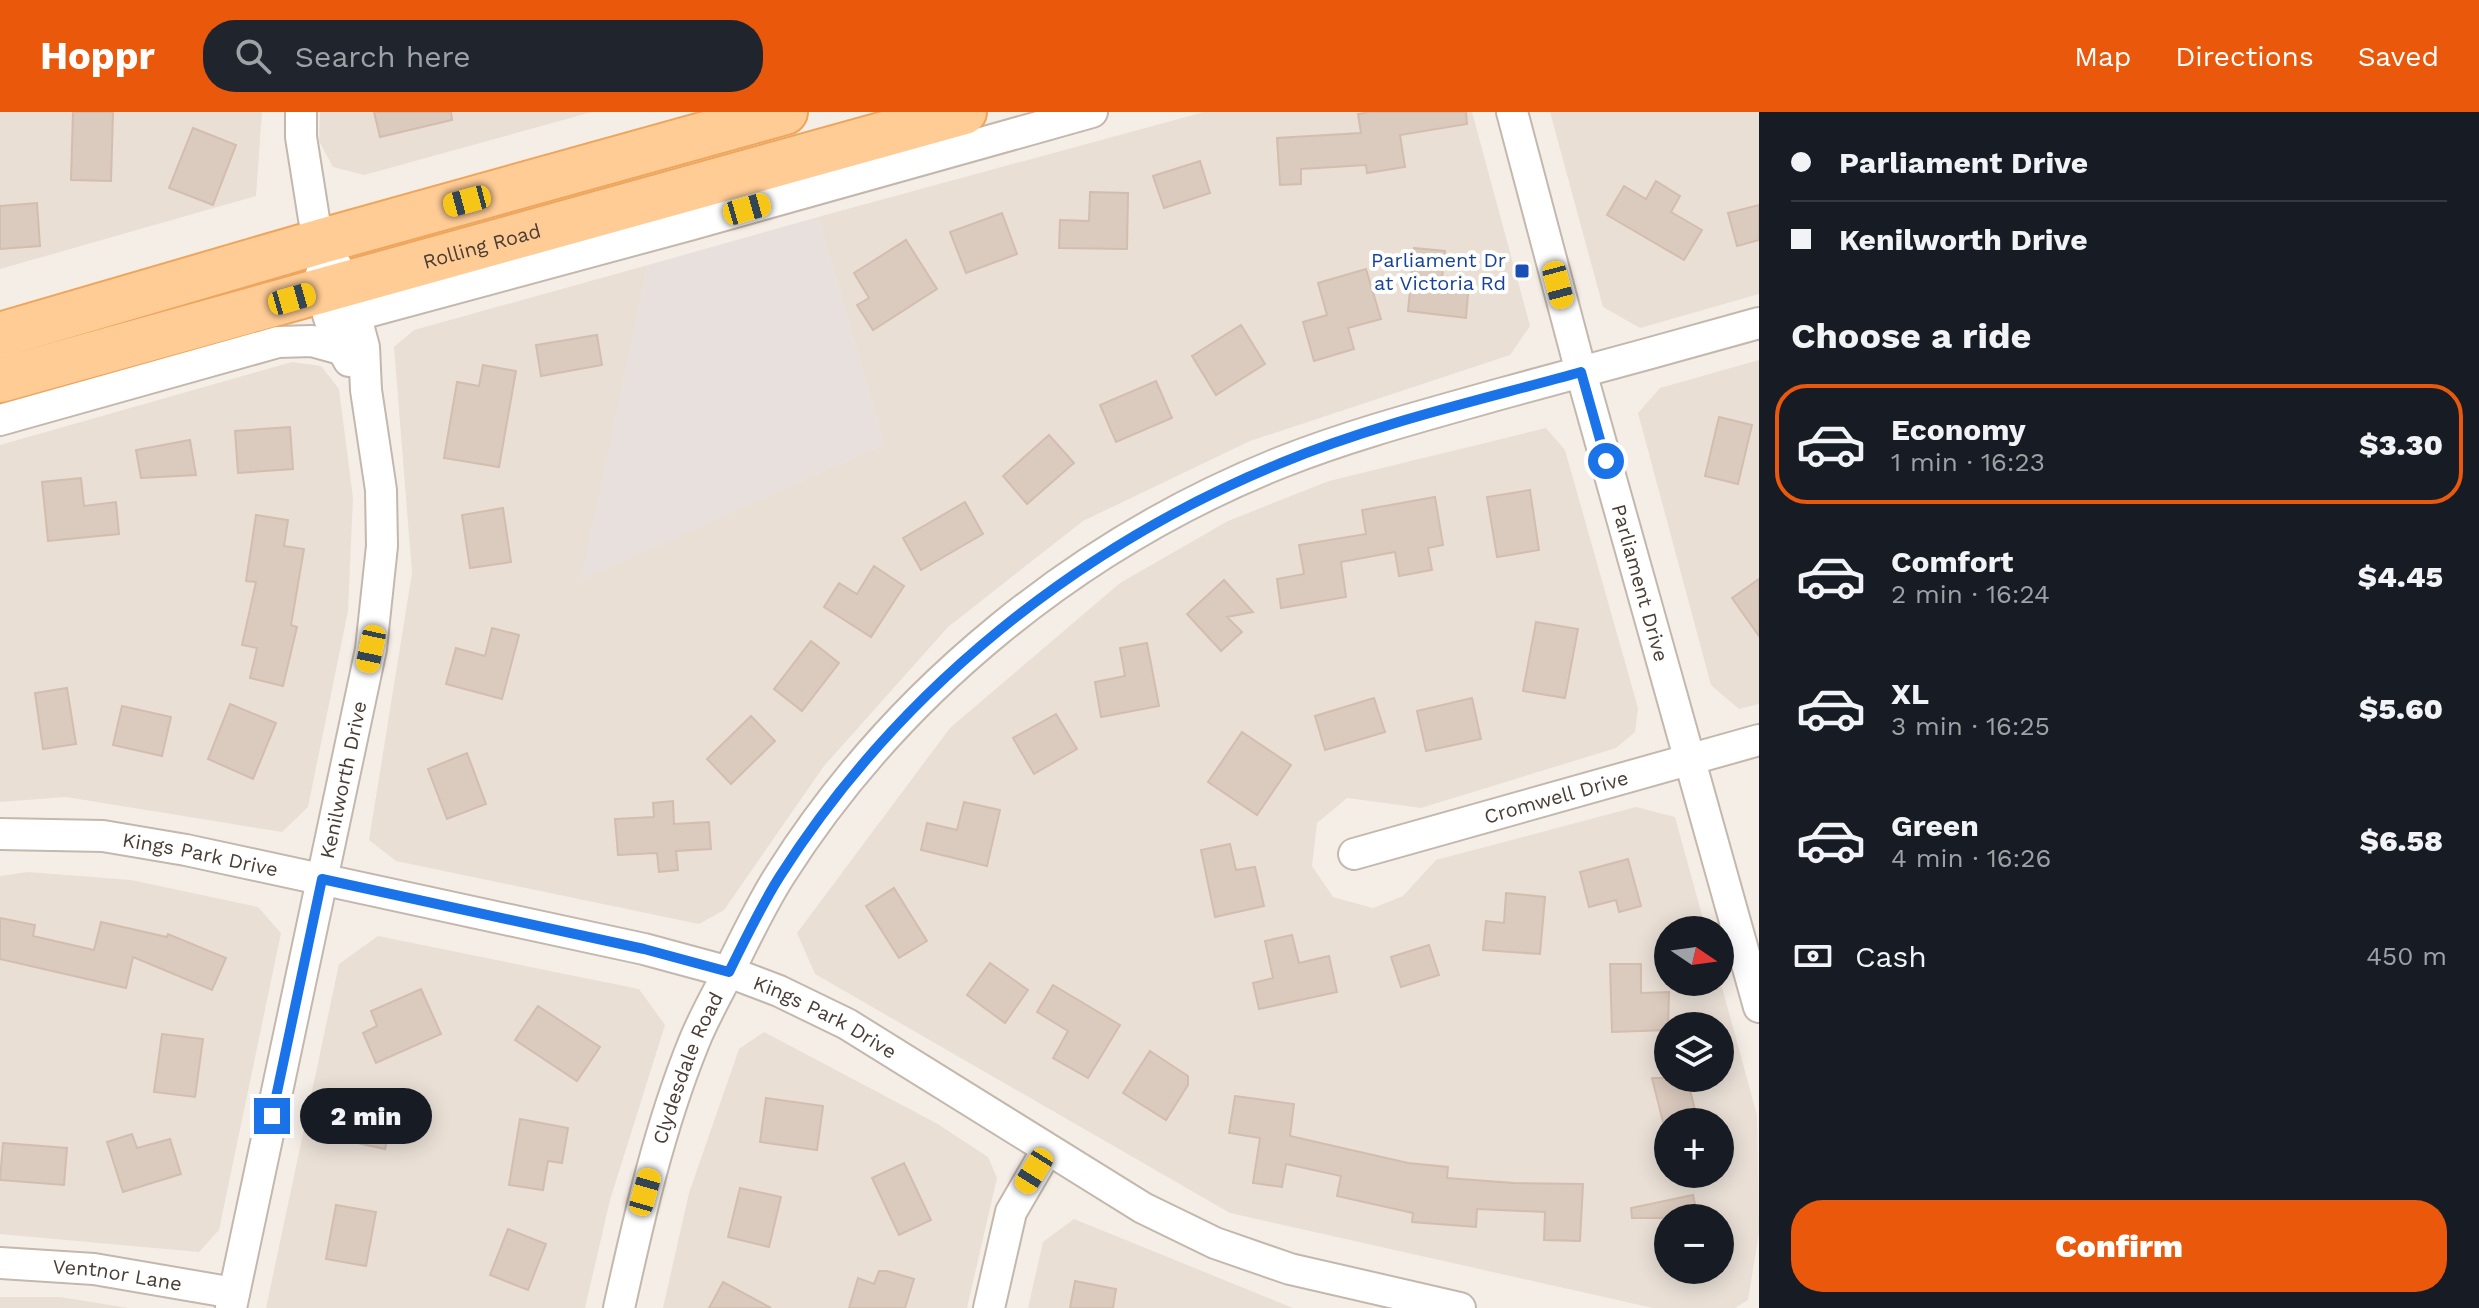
<!DOCTYPE html>
<html lang="en">
<head>
<meta charset="utf-8">
<style>
  :root { --surface:#171b24; --page:#20242c; --text:#f1f3f6; --muted:#9ea1a6; --line:#363941; --accent:#ea580c }
  body { margin:0; font-family:"Work Sans",sans-serif; background:var(--page); color:var(--text); height:100vh; display:flex; flex-direction:column; font-size:30px; white-space:nowrap }
  * { box-sizing:border-box; margin:0 }
  p { font-size:26px; color:var(--muted) }
  .icon { flex:none; width:44px; height:44px; fill:none; stroke:currentColor; stroke-width:2; stroke-linecap:round; stroke-linejoin:round }
  .map { position:relative; flex:1; overflow:hidden }
  .side { display:flex; flex-direction:column; background:var(--surface); width:720px }
  .side>* { flex:none }
  .banner { display:grid; align-content:center; height:176px; padding:0 32px; background:var(--surface) }
  .needle { width:52px; rotate:103deg }
  .buttons { position:absolute; left:1654px; top:804px; display:grid; gap:16px }
  .buttons a { display:grid; place-items:center; width:80px; height:80px; border-radius:50%; background:var(--surface); box-shadow:0 4px 20px #0003; font-size:40px }
  .end { position:absolute; width:36px; height:36px; margin:-18px; border:10px solid #1a73e8; background:#fff; box-shadow:0 0 0 4px #fff }
  .from { border-radius:50% }
  .bubble { position:absolute; height:56px; border-radius:28px; background:var(--surface); box-shadow:0 4px 20px #0003; font-size:26px; font-weight:800; line-height:56px; text-align:center }
  .car { position:absolute; width:24px; height:48px; margin:-24px -12px; border-radius:10px; box-shadow:0 0 6px 2px #0007; background:linear-gradient(#f5c518 24%,#345 0 40%,#f5c518 0 76%,#345 0 86%,#f5c518 0) }
  .banner b { display:flex; align-items:center; gap:28px; height:76px; font-size:30px }
  .banner b+b { border-top:2px solid var(--line) }
  .banner i { width:20px; height:20px; background:var(--text) }
  ul { padding:0; list-style:none }
  li { display:flex; align-items:center; gap:24px; height:120px; margin:0 16px 12px; padding:0 16px; border:4px solid transparent; border-radius:32px }
  li div { flex:1 }
  li b { display:block; font-size:30px }
  li em { font-style:normal; font-weight:800 }
  li.current { border-color:var(--accent) }
  li>.icon { width:72px; height:72px; stroke-width:1.5 }
  h2 { padding:0 32px; font-size:36px; line-height:96px }
  .pay { display:flex; align-items:center; gap:20px; height:88px; padding:0 32px; font-size:30px }
  .pay p { margin-inline-start:auto }
  .button { display:flex; gap:16px; margin-top:auto; padding:16px 32px }
  .button a { flex:1; height:92px; border-radius:32px; background:var(--accent); color:#fff; font-size:32px; font-weight:800; line-height:92px; text-align:center }
  header { display:flex; align-items:center; gap:48px; box-sizing:border-box; height:112px; padding:0 40px; background:var(--accent); color:#fff }
  header strong { font-size:38px }
  nav { display:flex; gap:44px; margin-inline-start:auto; font-size:28px }
  .search { width:560px; height:72px; background:var(--page); display:flex; align-items:center; gap:20px; box-sizing:border-box; padding:0 28px; border-radius:32px; color:var(--muted); font-size:30px }
  main { display:flex; flex:1; min-height:0 }
  .map>svg:first-child { display:block }
  .residential { fill:#e9dfd5; fill-rule:evenodd }
  .industrial { fill:#e7e0dc }
  .building { fill:#dbcabe; stroke:#d3bdae; stroke-width:2 }
  .lines { fill:none; stroke-linecap:round; stroke-linejoin:round }
  .minor-casing { stroke:#c4b7ac; stroke-width:34 }
  .primary-casing { stroke:#eea55c; stroke-width:48 }
  .minor { stroke:#fff; stroke-width:30 }
  .primary { stroke:#ffcc96; stroke-width:44 }
  .route { stroke:#1a73e8; stroke-width:10 }
  .transit-dot { fill:#1a4fb4; stroke:#fff; stroke-width:3 }
  .labels { text-anchor:middle; stroke-width:8; stroke-linejoin:round; paint-order:stroke }
  .street-label { font-size:20px; fill:#493d35; stroke:#fff }
  .transit-label { font-size:20px; fill:#164399; stroke:#fff; text-anchor:end }
</style>
</head>
<body>
<header>
<strong>Hoppr</strong>
<div class="search"><svg class="icon" aria-label="search" viewBox="0 0 24 24"><circle cx="10" cy="10" r="6"/><path d="M15 15l6 6"/></svg>Search here</div>
<nav><a>Map</a><a>Directions</a><a>Saved</a></nav>
</header>
<main>
<div class="map">
<svg width="1759" height="1196" viewBox="0 0 1759 1196">
  <rect width="100%" height="100%" fill="#f5eee7"/>
  <path class="residential" d="M0,0H262L256,84L0,157Z
    M320,0H592L364,63L333,55L319,29Z
    M1204,0H1472L1530,214L1510,243L1250,329L1083,409L948,515L824,654L724,798L699,812L396,749L369,728L412,461L394,235L414,218L648,153L581,468L884,332L818,105Z
    M1550,0H1759V182L1640,216L1603,195Z
    M1759,248V592L1739,597L1711,573L1638,301L1660,276Z
    M292,250L321,254L339,277L353,386L348,499L308,695L282,720L66,685L0,690V333Z
    M1546,316L1565,338L1638,596L1635,620L1616,636L1421,696L1347,686L1317,711L1312,754L1333,785L1373,796L1403,784L1436,748L1636,695L1675,705L1706,818H1668V870H1720V868L1757,1003L1759,1121L1748,1188L1735,1196H1653L1230,1101L815,862L797,821L950,616L1120,471L1228,409L1329,369ZM1668,914H1720V966H1668ZM1668,1010H1720V1062H1668ZM1668,1106H1720V1158H1668Z
    M28,760L131,768L258,795L281,821L219,1118L199,1140L0,1122V764Z
    M378,824L639,877L665,913L610,1088L585,1196H266L339,852Z
    M764,920L936,1011L988,1045L997,1066L967,1196H663L689,1081L739,937Z
    M1074,1107L1293,1196H1028L1043,1130Z
    M0,1185H60L128,1196H0Z"/>
  <path class="industrial" d="M818,105L884,332L580,469L648,153Z"/>
  <path class="building" d="M73,0H113L111,69L71,68Z
    M374,0H451L452,8L380,25Z
    M1370,0H1466L1467,12L1400,23L1405,55L1367,61L1366,53L1301,57V72L1280,73L1277,26L1361,21L1358,2Z
    M193,16L236,33L213,93L169,76Z
    M1200,49L1210,81L1164,96L1153,64Z
    M1656,69L1680,84L1671,100L1702,118L1684,148L1607,103L1624,74L1646,87Z
    M1090,80L1128,81L1127,137L1059,136L1060,108L1089,109Z
    M37,91L40,134L0,137V94Z
    M1759,93V128L1737,134L1728,101Z
    M1002,101L1017,142L966,161L950,120Z
    M906,128L937,177L873,218L857,193L869,186L854,161Z
    M1414,136L1445,139L1442,166L1469,169L1466,206L1408,199Z
    M1366,157L1381,207L1348,216L1354,237L1314,249L1303,210L1327,203L1318,171Z
    M1241,213L1265,252L1216,283L1192,244Z
    M597,223L602,253L541,264L536,233Z
    M483,253L516,259L499,355L444,346L457,270L479,274Z
    M1156,269L1172,306L1116,330L1100,293Z
    M1719,305L1752,313L1738,372L1705,364Z
    M290,315L293,357L238,361L235,319Z
    M1049,323L1074,351L1027,392L1003,364Z
    M190,328L196,363L141,366L136,338Z
    M81,366L84,394L116,390L119,422L48,429L42,370Z
    M1530,378L1539,438L1497,445L1487,385Z
    M1435,385L1443,433L1428,436L1432,458L1399,464L1395,440L1341,450L1346,485L1281,496L1277,467L1304,462L1299,433L1366,422L1362,398Z
    M965,390L983,422L921,458L903,426Z
    M503,396L511,450L470,456L462,403Z
    M256,403L288,408L284,434L304,437L291,513L297,515L283,574L250,566L257,536L242,533L256,470L246,469Z
    M874,454L904,474L871,525L824,495L839,471L857,482Z
    M1759,467V524L1732,486Z
    M1224,468L1253,500L1227,505L1242,520L1221,539L1187,502Z
    M1536,510L1578,517L1565,586L1523,579Z
    M492,516L519,523L502,587L446,572L456,536L485,544Z
    M811,529L839,551L802,599L774,577Z
    M1147,531L1159,594L1101,605L1095,570L1125,564L1120,536Z
    M67,576L76,632L43,637L35,581Z
    M1374,586L1385,620L1325,638L1315,604Z
    M1472,586L1481,627L1426,639L1417,599Z
    M230,592L276,611L253,667L208,647Z
    M122,594L171,605L162,644L113,633Z
    M1056,602L1077,637L1034,662L1013,626Z
    M751,604L775,629L731,672L707,647Z
    M1242,620L1291,653L1257,703L1208,670Z
    M467,641L486,692L447,707L428,657Z
    M673,689L674,712L709,710L711,737L676,739L678,758L659,760L657,741L618,743L615,707L654,705L653,691Z
    M964,690L1000,698L987,754L921,738L927,711L957,718Z
    M1230,732L1236,758L1255,755L1264,794L1215,805L1201,738Z
    M1628,747L1641,794L1619,800L1616,788L1589,795L1580,760Z
    M894,776L927,829L899,846L866,794Z
    M1506,781L1545,785L1540,842L1483,838L1486,809L1504,811Z
    M0,806L35,813L33,824L94,838L101,810L167,825L168,822L226,846L212,878L133,845L126,876L0,847Z
    M1292,823L1299,851L1329,844L1337,880L1259,897L1253,871L1273,866L1265,829Z
    M1429,833L1439,863L1401,875L1391,845Z
    M990,851L1028,878L1005,911L967,883Z
    M1610,852H1641V881L1669,880L1668,918L1612,920Z
    M1053,873L1120,913L1088,966L1053,946L1068,919L1037,900Z
    M421,877L441,922L376,951L363,921L377,914L371,899Z
    M538,894L600,935L577,969L515,928Z
    M162,922L203,927L195,985L154,980Z
    M1150,939L1188,964V973L1166,1008L1123,981Z
    M1652,966H1687L1698,1010H1663Z
    M359,982L396,991L385,1037L348,1029Z
    M1235,984L1294,992L1290,1024L1408,1051L1448,1055L1447,1066L1514,1071L1583,1072L1580,1129L1544,1128L1545,1100L1477,1097L1476,1115L1412,1110L1413,1101L1337,1084L1341,1064L1286,1052L1282,1075L1253,1071L1260,1026L1229,1021Z
    M766,986L823,994L817,1038L760,1030Z
    M520,1007L568,1016L562,1051L548,1049L543,1078L509,1073Z
    M132,1022L137,1036L170,1027L181,1062L123,1080L107,1030Z
    M3,1031L67,1036L64,1073L0,1068Z
    M904,1051L931,1108L899,1123L872,1066Z
    M740,1076L781,1085L769,1135L728,1125Z
    M1693,1083L1698,1106H1632L1631,1096Z
    M336,1093L376,1100L366,1154L326,1147Z
    M508,1117L546,1132L528,1178L490,1163Z
    M879,1159H887L914,1167L905,1196H849L858,1166L874,1172Z
    M1075,1169L1116,1177L1113,1196H1070Z
    M723,1170L771,1196H709Z"/>
  <g class="lines">
    <g class="minor-casing">
      <g id="minor">
        <path id="s1" d="M1512,0L1581,260L1759,895"/>
        <path d="M321,162C321,191 334,224 349,249"/>
        <path d="M356,203L689,113L1092,0"/>
        <path d="M0,308L278,230L312,229L341,237"/>
        <path id="s2" d="M0,722L103,724L186,738L644,837L729,860L779,879L847,912L1143,1096L1215,1131L1290,1157L1460,1196"/>
        <path id="s3" d="M1354,742L1759,628"/>
        <path id="s4" d="M0,1151L94,1157L234,1181"/>
        <path id="s5" d="M231,1196L371,537L382,434L381,378L366,278L364,235L347,172L322,129L314,107L301,25V0"/>
        <path id="s6" d="M619,1196C639,1106 659,1016 694,930C704,905 718,881 730,857C746,825 761,793 780,763C897,578 1079,431 1282,350C1353,322 1426,303 1500,282C1586,259 1673,235 1759,211"/>
        <path d="M989,1196L1011,1100L1047,1038"/>
      </g>
    </g>
    <g class="primary-casing">
      <g id="primary">
        <path d="M0,223L322,129L785,0"/>
        <path id="s7" d="M0,268L964,0"/>
      </g>
    </g>
    <use href="#minor" class="minor"/>
    <use href="#primary" class="primary"/>
  </g>
  <g class="lines">
    <path class="route" d="M272,1004L322,767L644,837L729,860C745,827 761,794 780,764C898,578 1078,434 1281,351C1377,311 1481,288 1581,260L1606,349"/>
  </g>
  <rect class="transit-dot" x="1514" y="151" width="16" height="16" rx="4"/>
  <g class="labels">
    <g class="street-label">
      <text dy="7" stroke="none"><textPath href="#s7" startOffset="500">Rolling Road</textPath></text>
      <text dy="7" stroke="none"><textPath href="#s1" startOffset="488">Parliament Drive</textPath></text>
      <text dy="7" stroke="none"><textPath href="#s5" startOffset="540">Kenilworth Drive</textPath></text>
      <text dy="7" stroke="none"><textPath href="#s3" startOffset="210">Cromwell Drive</textPath></text>
      <text dy="7" stroke="none"><textPath href="#s2" startOffset="202">Kings Park Drive</textPath></text>
      <text dy="7" stroke="none"><textPath href="#s2" startOffset="850">Kings Park Drive</textPath></text>
      <text dy="7" stroke="none"><textPath href="#s6" startOffset="250">Clydesdale Road</textPath></text>
      <text dy="7" stroke="none"><textPath href="#s4" startOffset="118">Ventnor Lane</textPath></text>
    </g>
    <g class="transit-label">
      <text x="1506" y="155">Parliament Dr<tspan x="1506" dy="23">at Victoria Rd</tspan></text>
    </g>
  </g>
</svg>
<div class="buttons">
<a><svg class="needle" viewBox="-14 -14 28 28"><path d="M0-13l5 13h-10z" fill="#e53935"/><path d="M0 13l5-13h-10z" fill="#9ea1a6"/></svg></a>
<a><svg class="icon" aria-label="layers" viewBox="0 0 24 24"><path d="M12 4l9 5-9 5-9-5zM3 14l9 5 9-5"/></svg></a>
<a>+</a>
<a>−</a>
</div>
<i class="end from" style="left:1606px;top:349px"></i>
<i class="end" style="left:272px;top:1004px"></i>
<div class="bubble" style="left:300px;top:976px;width:132px">2 min</div>
<i class="car" style="left:467px;top:89px;rotate:255deg"></i>
<i class="car" style="left:747px;top:97px;rotate:74deg"></i>
<i class="car" style="left:1558px;top:173px;rotate:165deg"></i>
<i class="car" style="left:292px;top:187px;rotate:74deg"></i>
<i class="car" style="left:371px;top:537px;rotate:192deg"></i>
<i class="car" style="left:1034px;top:1059px;rotate:212deg"></i>
<i class="car" style="left:645px;top:1080px;rotate:16deg"></i>
</div>
<section class="side">
<div class="banner">
<b><i class="from"></i>Parliament Drive</b>
<b><i></i>Kenilworth Drive</b>
</div>
<h2>Choose a ride</h2>
<ul>
<li class="current"><svg class="icon" aria-label="car" viewBox="0 0 24 24"><path d="M5 17H2v-5l4-1 3-4h7l3 4 3 1v5h-3M9 17h6M6 11h13"/><circle cx="7" cy="17" r="2"/><circle cx="17" cy="17" r="2"/></svg><div><b>Economy</b><p>1 min · 16:23</p></div><em>$3.30</em></li>
<li><svg class="icon" aria-label="car" viewBox="0 0 24 24"><path d="M5 17H2v-5l4-1 3-4h7l3 4 3 1v5h-3M9 17h6M6 11h13"/><circle cx="7" cy="17" r="2"/><circle cx="17" cy="17" r="2"/></svg><div><b>Comfort</b><p>2 min · 16:24</p></div><em>$4.45</em></li>
<li><svg class="icon" aria-label="car" viewBox="0 0 24 24"><path d="M5 17H2v-5l4-1 3-4h7l3 4 3 1v5h-3M9 17h6M6 11h13"/><circle cx="7" cy="17" r="2"/><circle cx="17" cy="17" r="2"/></svg><div><b>XL</b><p>3 min · 16:25</p></div><em>$5.60</em></li>
<li><svg class="icon" aria-label="car" viewBox="0 0 24 24"><path d="M5 17H2v-5l4-1 3-4h7l3 4 3 1v5h-3M9 17h6M6 11h13"/><circle cx="7" cy="17" r="2"/><circle cx="17" cy="17" r="2"/></svg><div><b>Green</b><p>4 min · 16:26</p></div><em>$6.58</em></li>
</ul>
<div class="pay"><svg class="icon" aria-label="cash" viewBox="0 0 24 24"><path d="M3 7h18v10H3z"/><circle cx="12" cy="12" r="2"/></svg>Cash<p>450 m</p></div>
<div class="button"><a>Confirm</a></div>
</section>
</main>
</body>
</html>
